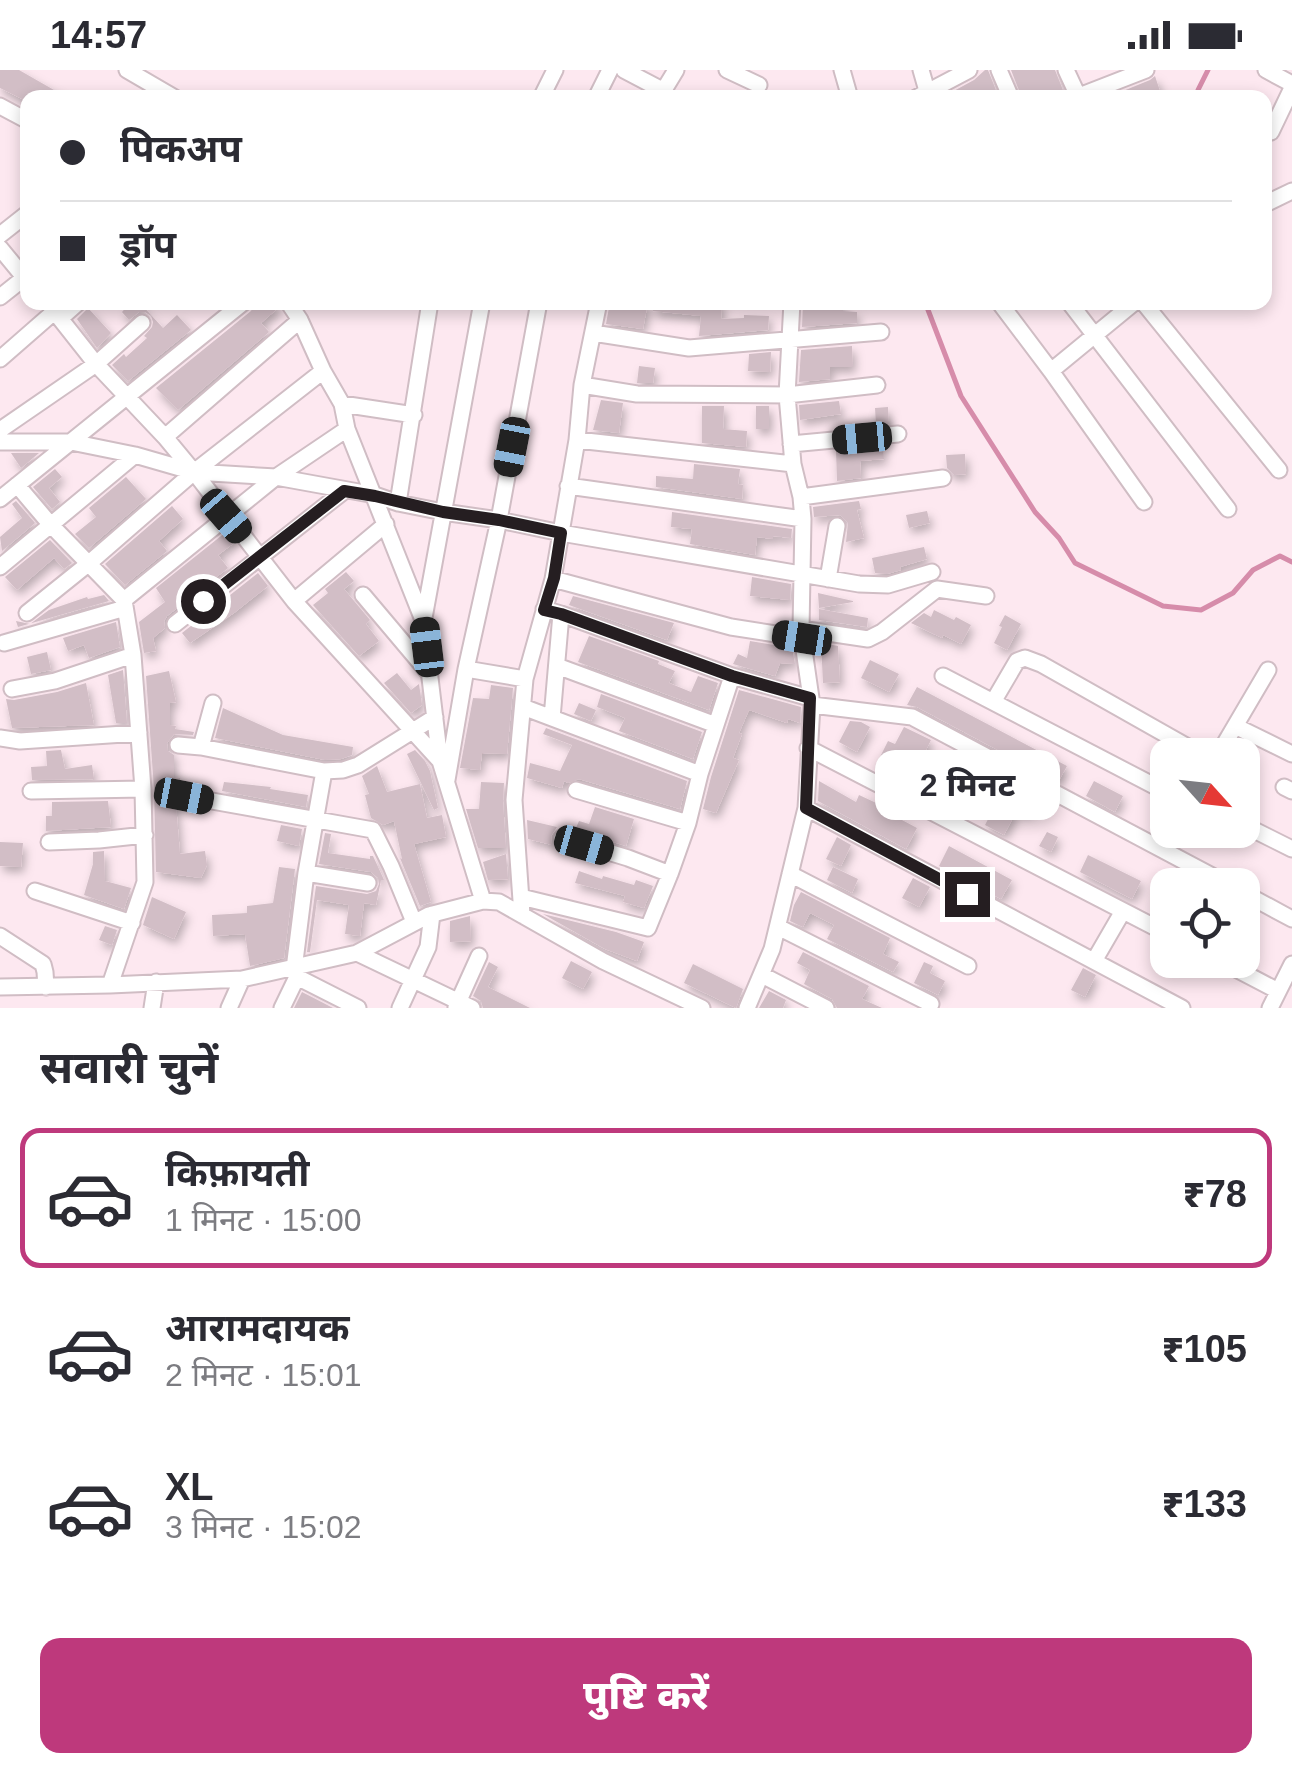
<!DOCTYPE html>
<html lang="hi">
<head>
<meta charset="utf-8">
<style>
  :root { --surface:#fff; --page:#f2f2f3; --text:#2b2b33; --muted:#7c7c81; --line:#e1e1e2; --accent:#be397c }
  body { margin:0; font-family:Arial,"Noto Sans Devanagari",sans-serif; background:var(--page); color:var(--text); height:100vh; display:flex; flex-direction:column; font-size:38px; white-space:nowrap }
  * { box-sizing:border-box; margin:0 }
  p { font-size:32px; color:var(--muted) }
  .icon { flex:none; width:55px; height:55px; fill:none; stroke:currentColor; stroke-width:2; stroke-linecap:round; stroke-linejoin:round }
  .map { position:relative; height:938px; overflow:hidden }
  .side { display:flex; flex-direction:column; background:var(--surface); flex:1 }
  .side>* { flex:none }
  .banner { position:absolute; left:20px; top:20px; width:1252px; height:220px; border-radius:20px; box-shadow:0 5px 15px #0003; display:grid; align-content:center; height:220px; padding:0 40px; background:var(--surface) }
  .needle { width:65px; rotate:117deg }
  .fabs { position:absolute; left:1150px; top:668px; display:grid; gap:20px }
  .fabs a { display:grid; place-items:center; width:110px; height:110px; border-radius:20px; background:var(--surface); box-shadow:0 5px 15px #0003; font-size:50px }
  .end { position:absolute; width:45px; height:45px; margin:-22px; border:12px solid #251e21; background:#fff; box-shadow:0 0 0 5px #fff }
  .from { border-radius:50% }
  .bubble { position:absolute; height:70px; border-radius:20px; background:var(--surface); box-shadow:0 5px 15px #0003; font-size:32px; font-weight:800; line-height:70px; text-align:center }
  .car { position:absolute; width:30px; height:60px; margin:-30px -15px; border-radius:12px; box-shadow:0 0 8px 2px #0007; background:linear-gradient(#222 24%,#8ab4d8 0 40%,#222 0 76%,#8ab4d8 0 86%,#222 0) }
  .banner b { display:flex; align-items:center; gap:35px; height:95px; font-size:38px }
  .banner b+b { border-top:2px solid var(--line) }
  .banner i { width:25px; height:25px; background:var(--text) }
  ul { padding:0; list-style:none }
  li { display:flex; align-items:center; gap:30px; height:140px; margin:0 20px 15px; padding:0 20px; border:5px solid transparent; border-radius:20px }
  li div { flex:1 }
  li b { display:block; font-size:38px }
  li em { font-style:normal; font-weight:800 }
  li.current { border-color:var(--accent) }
  li>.icon { width:90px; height:90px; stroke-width:1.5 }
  h2 { padding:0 40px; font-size:45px; line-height:120px }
  .cta { display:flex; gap:20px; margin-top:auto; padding:20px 40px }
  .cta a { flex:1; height:115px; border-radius:20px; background:var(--accent); color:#fff; font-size:40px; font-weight:800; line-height:115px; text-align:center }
  .status { display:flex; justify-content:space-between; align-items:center; height:70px; padding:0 50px; background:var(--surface); direction:ltr }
  .status svg { height:28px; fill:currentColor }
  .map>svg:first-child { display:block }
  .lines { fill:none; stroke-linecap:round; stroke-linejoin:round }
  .stream { stroke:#d68caa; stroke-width:5 }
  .building { fill:#d2bec6; filter:url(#shadow) }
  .minor-casing { stroke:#d0bdc4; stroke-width:19 }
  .minor { stroke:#fff; stroke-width:15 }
  .route { stroke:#251e21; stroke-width:12 }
</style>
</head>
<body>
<div class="status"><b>14:57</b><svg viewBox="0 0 49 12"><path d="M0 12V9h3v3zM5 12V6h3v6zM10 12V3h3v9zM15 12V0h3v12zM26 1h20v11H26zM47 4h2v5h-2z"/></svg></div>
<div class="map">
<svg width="1292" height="938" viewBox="0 0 1292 938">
  <defs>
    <filter id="shadow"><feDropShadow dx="3" dy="5.5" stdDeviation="5" flood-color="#0004"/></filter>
  </defs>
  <rect width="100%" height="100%" fill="#fde8f0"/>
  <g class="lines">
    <path class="stream" d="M1200,28L1198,20L1208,0
      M925,232L961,326L1035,442L1059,468L1075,493L1163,536L1201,540L1233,523L1253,500L1280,486L1292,492"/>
  </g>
  <path class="building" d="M0,0H19L68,28H28V32L0,18Z
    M985,0H988L999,28H941L974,10Z
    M1011,0H1055L1066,28H1044L1042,20L1029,28H1022Z
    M1155,6L1161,24L1150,28H1106L1150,10Z
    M131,232H139L163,258L177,245L191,260L128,311L112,295L124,284L126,287L147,268L144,266L152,257L153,252L151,246L145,242H139L129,250L122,242Z
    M255,232H277L278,238L261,253L269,262L178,340L156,318L251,241Z
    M610,232H648L643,259L606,254Z
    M654,232H722L721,249L744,248V245L769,246L768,260L699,266L701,246L653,241Z
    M803,232H843V241L857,242V253L802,257Z
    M88,238L111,263L97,278L77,249Z
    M852,276L853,297H830V309L799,312L801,280Z
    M771,282L770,302L748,301L749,284Z
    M639,296L655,298L653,313H637Z
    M601,330L623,333L619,363L593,360Z
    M839,331L841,344L800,350L799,335Z
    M702,336H724L723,359L747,361L746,377L702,373Z
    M756,336H769V359H756Z
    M888,337L889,354L876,355L875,338Z
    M883,377L884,389L860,391L861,408L837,411L836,381Z
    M11,383H39L21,398Z
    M965,384L966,404L954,405L947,398L946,385Z
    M694,394L740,399L738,414L743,415L742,429L656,417V406L693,409Z
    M55,399L62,407L49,418L60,432L52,439L33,417Z
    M126,407L146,429L89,478L75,464L96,447L89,438Z
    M16,431L35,453L2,481L0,467L22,448L12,434Z
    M859,431L861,439L857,440L864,468L846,472L848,453L840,445L814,447L813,437Z
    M172,436L183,449L159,471L167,481L125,515L105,494Z
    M927,441L930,453L909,458L906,445Z
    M672,442L792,459L791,468L773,466V469L757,467L755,485L690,474L692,459L671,457Z
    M226,462L234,473L218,485L228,498L167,546L164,551L165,558L153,568L156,581L144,583L139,552L165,532L156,518Z
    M50,470L72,493L64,499L54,488L17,520L5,507Z
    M924,477L927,489L900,497L901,500L887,504L875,503L872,488Z
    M346,502L354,511L344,519L370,550L366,554L379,571L359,586L313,535L328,523L325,519Z
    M258,503L268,516L234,543L190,573L182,563Z
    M752,507L791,514L790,530L750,526Z
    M818,523L853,531V532L819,538Z
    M104,525L109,531L18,557L16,551L30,554L49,540L87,527L88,529Z
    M573,526L674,553L667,570L569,535Z
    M819,539L868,548L867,557L819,550Z
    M934,540L954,550L956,547L971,555L961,574L943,565L942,568L911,553L924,543L931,547Z
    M1005,545L1021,554L1007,580L994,573L1002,557L999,556Z
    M116,552L120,577L89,588L84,575L68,581L63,568Z
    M589,566L659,591L658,594L675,601L669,613L691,622L698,606L718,613L709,640L578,592Z
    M750,571L792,578L795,594L780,593L775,606L733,594L738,584L747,588Z
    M821,573L838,576L840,612L823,613Z
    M47,582L51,600L31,604L27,587Z
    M870,590L899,604L889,622L861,608Z
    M123,600L127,653H116L108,605Z
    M169,601L176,632L170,633V655L176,656L175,659L194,662L193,665L174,664L167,673L168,681L174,685V708H180V716L173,725L176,734L180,784L205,781L207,795L201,808L156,802L154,719L146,606Z
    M397,603L411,620L419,614L422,635L411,643L384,613Z
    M86,613L94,655L12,658L6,629L14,630L57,622Z
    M491,615L513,618L507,684L482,683L480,700L460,698L473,628L489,629Z
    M917,617L1067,696L1058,712L917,637L907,635Z
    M739,620L801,637L800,653L788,649L787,653L749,640L739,663L742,664L733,688L739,690L716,743L703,739L711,707Z
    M601,624L702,662L693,689L619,661L625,648L597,637Z
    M579,633L596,640L591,651L574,644Z
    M223,638L283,665L353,677L352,685L341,689L325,690L215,668Z
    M850,651L861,652L870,657L857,682L839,672Z
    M904,657L931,670L924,684L974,711L961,736L920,714L918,717L876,695L888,671L895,674Z
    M546,658L687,711L680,739L579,709L568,713L564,711L562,718L527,708L530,693L560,701L572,675L543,664Z
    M61,680L65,699L92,695L94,709L32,710L31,697L47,696L46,681Z
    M415,680L425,691L430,701L438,738L434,740L407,684Z
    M377,696L387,722L420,714L427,748L442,745L446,767L414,774L431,832L420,836L400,788L402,789L394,751L383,755L371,748L365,725L369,724L362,706Z
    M819,711L856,732L859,725L887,738L885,741L917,758L906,779L818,731Z
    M1094,711L1123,726L1115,742L1086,726Z
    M224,712L271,717L270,719L308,725L306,737L222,721Z
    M481,712L504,713L503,731L506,778H478L466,739H479Z
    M1026,720L1036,726L1027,744L1016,738Z
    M998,730L1017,740L1004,765L985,755Z
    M108,731L111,757L46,761V746H52V732Z
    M595,737L634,749L626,776L575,760L579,751L589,754Z
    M527,750L557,757L551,766L552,775L528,769Z
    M281,755L302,759L299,776L277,771Z
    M1047,762L1058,767L1051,782L1039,776Z
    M325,763L331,764L328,783L370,789V786H373L384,810H381L376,835L364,833L360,866L345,864L349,835L317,830L310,882H307L316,816L367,824L376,821L379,814L378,808L371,802L319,794Z
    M837,767L851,775L841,796L826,789Z
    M0,772L23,773L21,797L0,796Z
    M949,776L1012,810L1001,829L939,796Z
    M104,781L105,811L131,818L124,839L84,825L93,794V782Z
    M506,784L508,809L488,810L483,792Z
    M1088,785L1141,811L1132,829L1080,802Z
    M279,797L295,799L284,888L250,896L245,864L213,866L212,845L247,843V836L273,833Z
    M833,797L858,809L852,823L827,810Z
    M579,801L602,809L603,806L634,815L636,810L653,816L644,838L623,832L625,826L575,813Z
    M913,808L930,817L919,837L902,828Z
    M801,822L890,868L883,884L899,892L893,902L827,869L834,855L810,843L803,857L790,851L794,835Z
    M152,827L186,842L174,869L143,855Z
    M543,844L616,862L644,872L637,891L605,879Z
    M470,846L471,871L450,872V851Z
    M105,856L117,860L112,875L99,870Z
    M803,882L869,916L862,929L882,938H837L832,929L804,914L810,900L797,893Z
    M571,891L592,902L583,919L562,908Z
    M489,892L498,897L488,917L530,938H483L481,931L473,926Z
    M924,892L933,896L930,903L945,911L938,925L914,913Z
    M693,894L743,919L736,938L684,913Z
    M1083,898L1096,905L1085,927L1071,920Z
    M769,921L786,930L783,938H759Z
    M302,922L333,938H294Z"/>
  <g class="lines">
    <g class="minor-casing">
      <path id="minor" d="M127,0L175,28
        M624,0L662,20
        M727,0L759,15
        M842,0L850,28
        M921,0L929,28
        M999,0L1011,28
        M1066,0L1079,28
        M1266,0L1292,14
        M1079,26L1146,0
        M541,28L555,0
        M596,28L610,0
        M659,28L676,0
        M916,28L969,0
        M0,36L28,51
        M1271,62L1292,18
        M1265,134L1292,121
        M0,165L28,143
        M0,178L28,212
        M0,227L24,208
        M47,232L96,294L165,367L194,402L294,531L440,691
        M288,232L300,250L323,301L342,334L347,359L423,550L440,691L483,831
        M999,232L1051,301L1144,432
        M1069,232L1228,439
        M1143,232L1279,400
        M61,248L79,232
        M593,263L689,278L881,262
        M0,289L55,241
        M1051,301L1135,232
        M582,315L637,324L787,325L877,315
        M342,334L414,345
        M0,360L96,294L142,253
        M165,367L300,250
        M577,370L793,394
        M0,372H71L135,385L194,402L276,407L375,425L398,433L443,442L499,450L561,463L859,514L888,515L932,502
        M791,374L898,364
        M17,415L50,454L124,530L133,585L143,719L145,812L110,915
        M568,416L803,449
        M801,427L943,408
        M0,429L244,232
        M398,433L430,232
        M0,497L135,385
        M553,509L731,557L802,568
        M828,509L837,456
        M363,525L428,602
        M124,530L276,407L347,359
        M294,531L386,454
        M544,539L561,544L732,606L810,628
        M27,543L88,494L194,402L323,301
        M424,548L482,232
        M175,554L344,421
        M801,559L868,569L882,562L937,519L986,526
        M4,573L125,538
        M557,596L716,655
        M466,599L525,609
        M943,606L1168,723
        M12,619L55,611L133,585
        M993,632L1017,591L1025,588L1041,594L1202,685
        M812,635L912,647L1229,815
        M523,637L700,704
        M552,648L561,544
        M1235,656L1292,684
        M0,668L20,671L139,663
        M178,675L201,677L324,701L343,700L358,695L435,647
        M201,677L213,633
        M808,678L1168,864
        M1218,685L1268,600
        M447,710L466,599L499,450L539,232
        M1284,717L1292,721
        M576,720L688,753
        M31,721L143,719
        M184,726L373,760L391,796L414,852
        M806,738L1182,938
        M1242,754L1292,779
        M562,768L628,788L670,804
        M49,772L99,770L145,765
        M1163,780L1174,760
        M306,803L368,813
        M790,804L968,896
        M35,821L132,853
        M1242,822L1292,849
        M521,827L648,858L670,804L688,753L700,704L732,606
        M522,845L514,730L525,609L553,509L577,370L582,315L599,232
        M778,857L931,934
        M0,866L43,894L45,902L46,917
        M357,883L472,938
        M1219,890L1278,921
        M1094,891L1123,841
        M762,905L826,938
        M297,907L358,938
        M0,917L110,915L242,909L357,883L429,845L483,831L499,832L603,891L702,938
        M456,937L479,886
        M152,938L156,912
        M229,938L242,909
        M282,938L297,907L294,899L306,803L324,701
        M400,938L428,877L432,844
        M747,938L772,879L806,738L812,635L801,559L803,449L801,427L793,394L787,325L792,232
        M1270,938L1292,894"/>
    </g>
    <use href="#minor" class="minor"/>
  </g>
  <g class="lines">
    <path class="route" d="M203,531L344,421L375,426L443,442L499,450L561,463L554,508L544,540L561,544L732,606L810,628L806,738L967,824"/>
  </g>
</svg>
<div class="fabs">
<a><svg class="needle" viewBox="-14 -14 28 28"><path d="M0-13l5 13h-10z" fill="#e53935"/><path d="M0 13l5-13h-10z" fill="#7c7c81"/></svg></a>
<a><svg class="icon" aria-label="locate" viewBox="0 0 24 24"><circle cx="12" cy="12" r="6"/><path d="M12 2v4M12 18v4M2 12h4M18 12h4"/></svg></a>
</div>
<i class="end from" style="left:203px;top:531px"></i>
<i class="end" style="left:967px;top:824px"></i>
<div class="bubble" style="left:875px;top:680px;width:185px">2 मिनट</div>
<i class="car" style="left:862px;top:368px;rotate:265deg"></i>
<i class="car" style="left:512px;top:377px;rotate:191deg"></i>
<i class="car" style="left:226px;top:446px;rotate:139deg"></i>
<i class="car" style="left:802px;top:568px;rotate:279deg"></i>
<i class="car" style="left:427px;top:577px;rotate:353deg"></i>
<i class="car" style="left:184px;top:726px;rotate:101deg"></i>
<i class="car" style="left:584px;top:775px;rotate:106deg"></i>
<div class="banner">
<b><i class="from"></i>पिकअप</b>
<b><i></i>ड्रॉप</b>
</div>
</div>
<section class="side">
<h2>सवारी चुनें</h2>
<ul>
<li class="current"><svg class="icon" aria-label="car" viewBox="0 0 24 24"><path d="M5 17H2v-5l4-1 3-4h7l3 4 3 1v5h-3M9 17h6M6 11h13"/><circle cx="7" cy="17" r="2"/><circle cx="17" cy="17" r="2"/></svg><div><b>किफ़ायती</b><p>1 मिनट · 15:00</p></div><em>₹78</em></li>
<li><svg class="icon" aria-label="car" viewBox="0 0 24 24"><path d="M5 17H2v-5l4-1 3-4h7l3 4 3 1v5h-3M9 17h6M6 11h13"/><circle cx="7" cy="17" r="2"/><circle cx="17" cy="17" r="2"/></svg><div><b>आरामदायक</b><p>2 मिनट · 15:01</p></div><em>₹105</em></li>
<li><svg class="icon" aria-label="car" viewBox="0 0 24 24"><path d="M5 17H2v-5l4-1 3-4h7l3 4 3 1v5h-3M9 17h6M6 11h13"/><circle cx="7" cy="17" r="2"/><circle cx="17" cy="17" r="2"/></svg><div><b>XL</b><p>3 मिनट · 15:02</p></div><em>₹133</em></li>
</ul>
<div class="cta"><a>पुष्टि करें</a></div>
</section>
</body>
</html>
